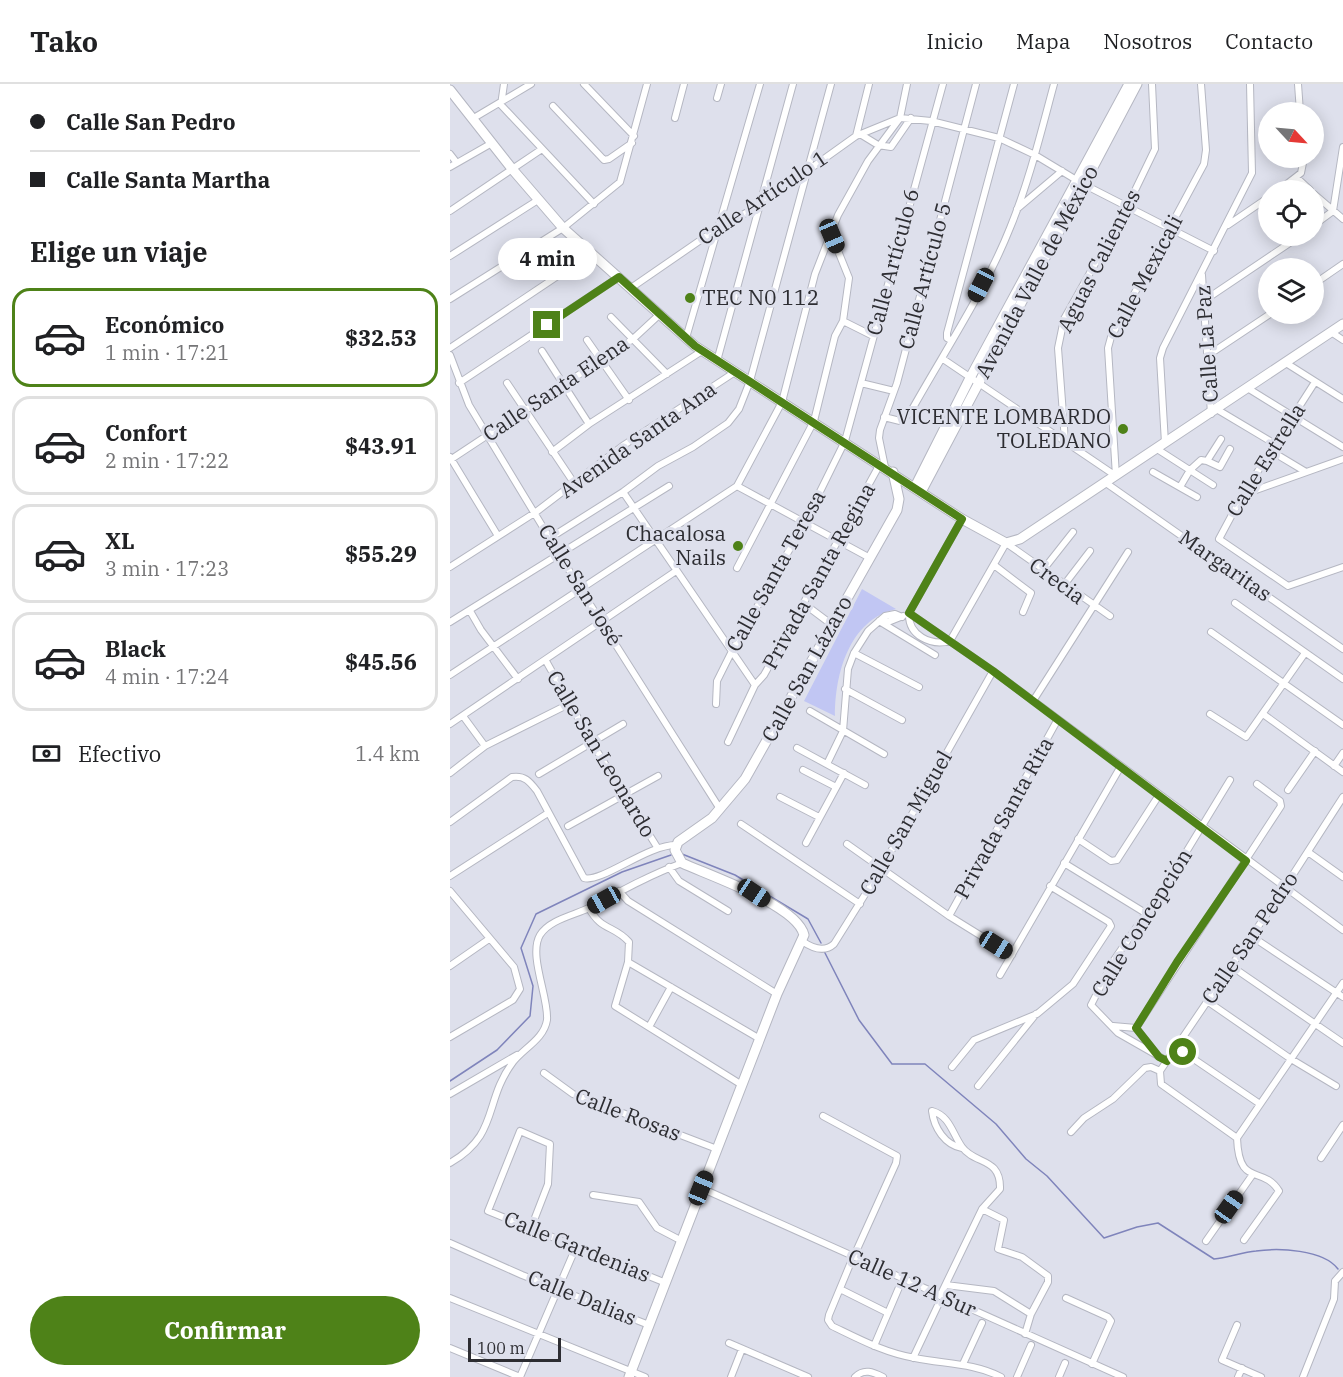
<!DOCTYPE html>
<html lang="es">
<head>
<meta charset="utf-8">
<style>
  :root { --surface:#fff; --page:#f2f2f2; --text:#202124; --muted:#757577; --line:#e0e0e0; --accent:#4e8218 }
  body { margin:0; font-family:"IBM Plex Serif",serif; background:var(--page); color:var(--text); height:100vh; display:flex; flex-direction:column; font-size:22px; white-space:nowrap }
  * { box-sizing:border-box; margin:0 }
  p { font-size:20px; color:var(--muted) }
  .icon { flex:none; width:33px; height:33px; fill:none; stroke:currentColor; stroke-width:2; stroke-linecap:round; stroke-linejoin:round }
  .map { position:relative; flex:1; overflow:hidden }
  .sheet { display:flex; flex-direction:column; background:var(--surface); width:450px }
  .sheet>* { flex:none }
  .banner { display:grid; align-content:center; height:132px; padding:0 30px; background:var(--surface) }
  .needle { width:39px; rotate:116deg }
  .controls { position:absolute; left:808px; top:18px; display:grid; gap:12px }
  .controls a { display:grid; place-items:center; width:66px; height:66px; border-radius:50%; background:var(--surface); box-shadow:0 3px 15px #0003; font-size:30px }
  .scale { position:absolute; left:18px; bottom:15px; width:93px; box-sizing:border-box; padding-left:6px; border:3px solid #2d2d32; border-top:0; font-size:16px; line-height:21px; white-space:nowrap; color:#2d2d32; -webkit-text-stroke:4px #dee0ec; paint-order:stroke }
  .end { position:absolute; width:27px; height:27px; margin:-14px; border:8px solid #4e8218; background:#fff; box-shadow:0 0 0 3px #fff }
  .from { border-radius:50% }
  .bubble { position:absolute; height:42px; border-radius:21px; background:var(--surface); box-shadow:0 3px 15px #0003; font-size:20px; font-weight:700; line-height:42px; text-align:center }
  .car { position:absolute; width:18px; height:36px; margin:-18px -9px; border-radius:8px; box-shadow:0 0 4px 2px #0007; background:linear-gradient(#222 24%,#8ab4d8 0 40%,#222 0 76%,#8ab4d8 0 86%,#222 0) }
  .banner b { display:flex; align-items:center; gap:21px; height:57px; font-size:22px }
  .banner b+b { border-top:2px solid var(--line) }
  .banner i { width:15px; height:15px; background:var(--text) }
  ul { padding:0; list-style:none }
  li { display:flex; align-items:center; gap:18px; height:99px; margin:0 12px 9px; padding:0 18px; border:3px solid var(--line); border-radius:18px }
  li div { flex:1 }
  li b { display:block; font-size:22px }
  li em { font-style:normal; font-weight:700 }
  li.current { border-color:var(--accent) }
  li>.icon { width:54px; height:54px; stroke-width:1.5 }
  h2 { padding:0 30px; font-size:27px; line-height:72px }
  .pay { display:flex; align-items:center; gap:15px; height:66px; padding:0 30px; font-size:22px }
  .pay p { margin-inline-start:auto }
  .action { display:flex; gap:12px; margin-top:auto; padding:12px 30px }
  .action a { flex:1; height:69px; border-radius:36px; background:var(--accent); color:#fff; font-size:24px; font-weight:700; line-height:69px; text-align:center }
  header { display:flex; align-items:center; gap:36px; box-sizing:border-box; height:84px; padding:0 30px; background:var(--surface); border-bottom:2px solid var(--line) }
  header strong { font-size:28px }
  nav { display:flex; gap:33px; margin-inline-start:auto; font-size:21px }
  main { display:flex; flex:1; min-height:0 }
  .map>svg:first-child { display:block }
  .green { fill:#c1c6f3 }
  .lines { fill:none; stroke-linecap:round; stroke-linejoin:round }
  .stream { stroke:#7f84bb; stroke-width:1.5 }
  .street-casing { stroke:#b5b7c2; stroke-width:8 }
  .secondary-casing { stroke:#b5b7c2; stroke-width:11 }
  .street { stroke:#fff; stroke-width:6 }
  .secondary { stroke:#fff; stroke-width:9 }
  .route { stroke:#4e8218; stroke-width:8 }
  .poi-dot { fill:#4e8218; stroke:#dee0ec; stroke-width:2 }
  .labels { text-anchor:middle; stroke-width:6; stroke-linejoin:round; paint-order:stroke }
  .street-label { font-size:21px; fill:#2d2d32; stroke:#dee0ec }
  .poi-label { font-size:21px; fill:#2d2d32; stroke:#dee0ec; text-anchor:end }
</style>
</head>
<body>
<header>
<strong>Tako</strong>
<nav><a>Inicio</a><a>Mapa</a><a>Nosotros</a><a>Contacto</a></nav>
</header>
<main>
<section class="sheet">
<div class="banner">
<b><i class="from"></i>Calle San Pedro</b>
<b><i></i>Calle Santa Martha</b>
</div>
<h2>Elige un viaje</h2>
<ul>
<li class="current"><svg class="icon" aria-label="car" viewBox="0 0 24 24"><path d="M5 17H2v-5l4-1 3-4h7l3 4 3 1v5h-3M9 17h6M6 11h13"/><circle cx="7" cy="17" r="2"/><circle cx="17" cy="17" r="2"/></svg><div><b>Económico</b><p>1 min · 17:21</p></div><em>$32.53</em></li>
<li><svg class="icon" aria-label="car" viewBox="0 0 24 24"><path d="M5 17H2v-5l4-1 3-4h7l3 4 3 1v5h-3M9 17h6M6 11h13"/><circle cx="7" cy="17" r="2"/><circle cx="17" cy="17" r="2"/></svg><div><b>Confort</b><p>2 min · 17:22</p></div><em>$43.91</em></li>
<li><svg class="icon" aria-label="car" viewBox="0 0 24 24"><path d="M5 17H2v-5l4-1 3-4h7l3 4 3 1v5h-3M9 17h6M6 11h13"/><circle cx="7" cy="17" r="2"/><circle cx="17" cy="17" r="2"/></svg><div><b>XL</b><p>3 min · 17:23</p></div><em>$55.29</em></li>
<li><svg class="icon" aria-label="car" viewBox="0 0 24 24"><path d="M5 17H2v-5l4-1 3-4h7l3 4 3 1v5h-3M9 17h6M6 11h13"/><circle cx="7" cy="17" r="2"/><circle cx="17" cy="17" r="2"/></svg><div><b>Black</b><p>4 min · 17:24</p></div><em>$45.56</em></li>
</ul>
<div class="pay"><svg class="icon" aria-label="cash" viewBox="0 0 24 24"><path d="M3 7h18v10H3z"/><circle cx="12" cy="12" r="2"/></svg>Efectivo<p>1.4 km</p></div>
<div class="action"><a>Confirmar</a></div>
</section>
<div class="map">
<svg width="893" height="1293" viewBox="0 0 893 1293">
  <rect width="100%" height="100%" fill="#dee0ec"/>
  <path class="green" d="M412,505L446,525C399,536 385,590 385,632L354,617Z"/>
  <g class="lines">
    <path class="stream" d="M232,770L285,791L358,835L371,859
      M374,867L409,936L442,980H475L546,1040L576,1075L597,1092L654,1154L687,1143L708,1139L764,1175C778,1174 792,1168 806,1167C828,1164 873,1165 888,1185
      M0,997L47,966L80,932L83,902L71,864L86,830L172,788L221,771"/>
    <g class="street-casing">
      <path id="street" d="M54,0L51,21L144,120
        M134,0L184,52
        M848,0L850,28
        M267,14L271,0
        M103,22L154,76L159,75L182,59
        M225,34L234,0
        M22,35L81,0
        M410,50L428,61L441,63L461,34
        M406,52L419,0
        M0,70L7,79
        M0,83L42,59
        M847,94L860,106
        M829,106L851,89L854,74
        M864,110L893,135
        M567,125L612,87
        M0,127L92,65
        M778,141L819,113
        M864,141L883,127L893,63
        M0,172L88,116
        M752,191L761,330
        M864,200L893,180
        M181,204L255,153L311,120L406,52L450,34L481,37L549,54L585,71L633,100L764,167
        M0,215L113,144L170,98L197,0
        M752,218L850,152
        M161,233L217,290
        M393,237L423,252
        M881,248L893,256
        M236,254L310,0
        M137,256L179,316
        M502,257L497,254V249L564,0
        M0,264L142,169
        M92,267L139,340
        M0,271L19,321L131,506L270,725
        M757,272L820,230
        M493,275L666,392
        M267,277L343,0
        M836,279L893,315
        M865,298L792,412L769,455L838,502L893,483
        M9,299L169,193
        M57,299L124,399
        M411,299L444,307
        M799,305L893,363
        M768,326L825,360
        M434,333L450,337L460,329C494,268 534,209 560,144C579,98 591,48 604,0
        M615,357L608,264L614,235L677,123L705,65L702,0
        M715,359L710,274L713,264L802,89L800,0
        M707,365L763,401
        M821,367L856,388
        M102,368L139,340L252,267
        M0,373L48,452
        M0,376L183,255L210,230
        M757,377L770,383L780,365
        M435,383L429,354L430,346L447,299L526,0
        M703,388L747,413
        M666,392L658,264L661,253L754,80L756,66L751,0
        M656,399L893,565
        M287,402L420,474
        M730,403L740,386L751,376L757,377L771,355
        M173,408L305,601
        M792,411L893,375
        M100,454L173,408L208,382L243,363L278,339L289,325L300,297L381,0
        M544,481L581,509L573,528
        M0,483L86,428L174,361L285,288
        M287,484L364,337L385,252L393,237L399,194L382,152
        M593,486L623,448
        M614,501L640,467
        M353,519L377,537
        M785,519L893,595
        M20,527L31,546L68,595
        M459,529L543,587L893,846
        M459,529C458,552 481,562 500,557L556,459L660,532
        M459,529L512,435
        M433,535L438,538L453,532
        M429,537L485,571
        M0,538L219,402
        M761,548L893,641
        M404,569L469,603
        M96,577L142,659L207,763
        M0,591L287,402L332,318L365,190L388,131L418,77L450,34L457,0
        M395,605L452,636
        M583,617L678,468
        M266,620L267,597L281,569L355,438L395,357L493,0
        M360,627L434,670
        M760,630L796,653L855,569
        M813,630L893,688
        M13,632L35,662
        M0,640L226,487
        M278,658L305,601L314,591L430,380
        M347,664L415,701
        M377,680L393,647L398,585L404,569L418,547L435,532L445,530L452,533
        M884,682L893,669
        M353,686L386,703
        M0,689L35,662L119,620
        M89,690L173,640
        M838,706L865,667
        M330,713L369,733
        M0,738L62,693C75,691 80,698 87,707L134,794C152,799 198,760 227,761
        M291,740L410,820
        M118,742L208,692
        M628,755L661,777L667,776L709,711
        M356,759L394,689
        M397,760L499,832L562,871
        M858,768L893,793
        M614,779L697,830
        M219,783L229,797L278,827
        M0,792L98,729
        M0,807L64,883L70,905L63,916L0,953
        M169,807L178,817L327,910
        M139,824C151,847 164,841 179,858L178,878L165,922L292,1001
        M499,832L608,635
        M801,852L893,913
        M352,857C362,864 374,869 384,860L431,785L543,587
        M178,878L310,955
        M0,882L39,855
        M781,882L893,959
        M550,891L671,682
        M757,917L841,975L886,1002
        M663,942L686,944L708,972
        M199,943L221,903
        M686,944L831,722L830,717L807,700
        M726,963L810,1020
        M717,977L668,949L641,921L664,876L721,793L780,696
        M502,983L524,956L587,930L623,900L661,842L659,838L600,802
        M94,989L123,1010L267,1065
        M528,1002L586,930
        M0,1010L67,971
        M373,1032L447,1072L446,1079L404,1172
        M621,1048L634,1034L663,1015L695,984L701,983L710,987
        M787,1054L711,1000L710,987L835,803L893,713
        M787,1054L893,899
        M787,1054C789,1105 812,1080 829,1107L794,1156
        M512,1064C495,1061 484,1044 482,1027C500,1032 502,1049 512,1063C525,1081 551,1073 550,1105L532,1125L554,1136L548,1165L572,1173L598,1192V1198L581,1230
        M871,1074L893,1041
        M0,1079C50,1050 33,1018 63,978C74,964 94,955 97,936C99,914 78,871 90,851C100,835 126,831 141,823C171,807 200,791 232,779
        M251,1104L673,1293
        M143,1111L189,1118L207,1144L232,1157
        M81,1144L98,1100L100,1060L70,1047L38,1127L216,1199
        M756,1157L803,1090
        M0,1159L72,1191L199,1241
        M401,1178L379,1231L378,1236L382,1242C409,1255 435,1269 465,1274C494,1280 524,1279 551,1293
        M496,1201L544,1207L581,1230L575,1250
        M390,1205L438,1229
        M490,1212L532,1125
        M0,1214L195,1293
        M616,1214L658,1233L661,1237L642,1280
        M787,1241L772,1276L811,1293
        M279,1259L358,1293
        M424,1262L450,1201
        M0,1264L70,1293
        M463,1274L489,1219
        M513,1280L532,1239
        M70,1293L126,1163
        M281,1293L292,1265
        M405,1293C414,1284 423,1288 433,1293
        M567,1293L581,1261
        M609,1293L615,1279
        M788,1293L792,1284
        M853,1293L884,1215L885,1197L893,1188"/>
    </g>
    <g class="secondary-casing">
      <path id="secondary" d="M0,6L63,86L113,144L245,262L512,435L556,459L570,455L893,240
        M465,403L520,294L679,0
        M471,408L687,0
        M179,1293L327,910L354,851C347,821 258,791 232,779L225,766L228,758L262,734L295,695L447,426L449,415L443,388"/>
    </g>
    <use href="#street" class="street"/>
    <use href="#secondary" class="secondary"/>
  </g>
  <g class="lines">
    <path class="route" d="M97,241L169,193L245,262L512,435L459,529L543,587L796,777L727,878L686,944L709,973L717,977L726,963L733,968"/>
  </g>
  <g class="poi-dot">
    <circle cx="240" cy="214" r="6"/>
    <circle cx="673" cy="345" r="6"/>
    <circle cx="288" cy="462" r="6"/>
  </g>
  <g class="labels">
    <g class="street-label">
      <text transform="translate(313 114) rotate(-34)" y="7">Calle Artículo 1</text>
      <text transform="translate(649 177) rotate(-63)" y="7">Aguas Calientes</text>
      <text transform="translate(443 178) rotate(-75)" y="7">Calle Artículo 6</text>
      <text transform="translate(587 188) rotate(-62)" y="7">Avenida Valle de México</text>
      <text transform="translate(475 192) rotate(-75)" y="7">Calle Artículo 5</text>
      <text transform="translate(695 193) rotate(-62)" y="7">Calle Mexicali</text>
      <text transform="translate(757 260) rotate(-94)" y="7">Calle La Paz</text>
      <text transform="translate(106 305) rotate(-34)" y="7">Calle Santa Elena</text>
      <text transform="translate(188 356) rotate(-35)" y="7">Avenida Santa Ana</text>
      <text transform="translate(816 376) rotate(-58)" y="7">Calle Estrella</text>
      <text transform="translate(775 482) rotate(35)" y="7">Margaritas</text>
      <text transform="translate(326 487) rotate(-61)" y="7">Calle Santa Teresa</text>
      <text transform="translate(369 492) rotate(-61)" y="7">Privada Santa Regina</text>
      <text transform="translate(607 497) rotate(36)" y="7">Crecia</text>
      <text transform="translate(130 501) rotate(58)" y="7">Calle San José</text>
      <text transform="translate(357 585) rotate(-61)" y="7">Calle San Lázaro</text>
      <text transform="translate(151 670) rotate(59)" y="7">Calle San Leonardo</text>
      <text transform="translate(554 734) rotate(-61)" y="7">Privada Santa Rita</text>
      <text transform="translate(456 739) rotate(-60)" y="7">Calle San Miguel</text>
      <text transform="translate(692 839) rotate(-58)" y="7">Calle Concepción</text>
      <text transform="translate(800 854) rotate(-56)" y="7">Calle San Pedro</text>
      <text transform="translate(178 1031) rotate(21)" y="7">Calle Rosas</text>
      <text transform="translate(127 1163) rotate(22)" y="7">Calle Gardenias</text>
      <text transform="translate(462 1199) rotate(24)" y="7">Calle 12 A Sur</text>
      <text transform="translate(132 1214) rotate(22)" y="7">Calle Dalias</text>
    </g>
    <g class="poi-label">
      <text x="252" y="221" text-anchor="start">TEC N0 112</text>
      <text x="661" y="340">VICENTE LOMBARDO<tspan x="661" dy="24">TOLEDANO</tspan></text>
      <text x="276" y="457">Chacalosa<tspan x="276" dy="24">Nails</tspan></text>
    </g>
  </g>
</svg>
<div class="controls">
<a><svg class="needle" viewBox="-14 -14 28 28"><path d="M0-13l5 13h-10z" fill="#e53935"/><path d="M0 13l5-13h-10z" fill="#757577"/></svg></a>
<a><svg class="icon" aria-label="locate" viewBox="0 0 24 24"><circle cx="12" cy="12" r="6"/><path d="M12 2v4M12 18v4M2 12h4M18 12h4"/></svg></a>
<a><svg class="icon" aria-label="layers" viewBox="0 0 24 24"><path d="M12 4l9 5-9 5-9-5zM3 14l9 5 9-5"/></svg></a>
</div>
<div class="scale">100 m</div>
<i class="end from" style="left:733px;top:968px"></i>
<i class="end" style="left:97px;top:241px"></i>
<div class="bubble" style="left:48px;top:154px;width:99px">4 min</div>
<i class="car" style="left:382px;top:152px;rotate:157deg"></i>
<i class="car" style="left:531px;top:201px;rotate:207deg"></i>
<i class="car" style="left:304px;top:809px;rotate:124deg"></i>
<i class="car" style="left:154px;top:816px;rotate:241deg"></i>
<i class="car" style="left:546px;top:861px;rotate:122deg"></i>
<i class="car" style="left:251px;top:1104px;rotate:22deg"></i>
<i class="car" style="left:779px;top:1123px;rotate:35deg"></i>
</div>
</main>
</body>
</html>
